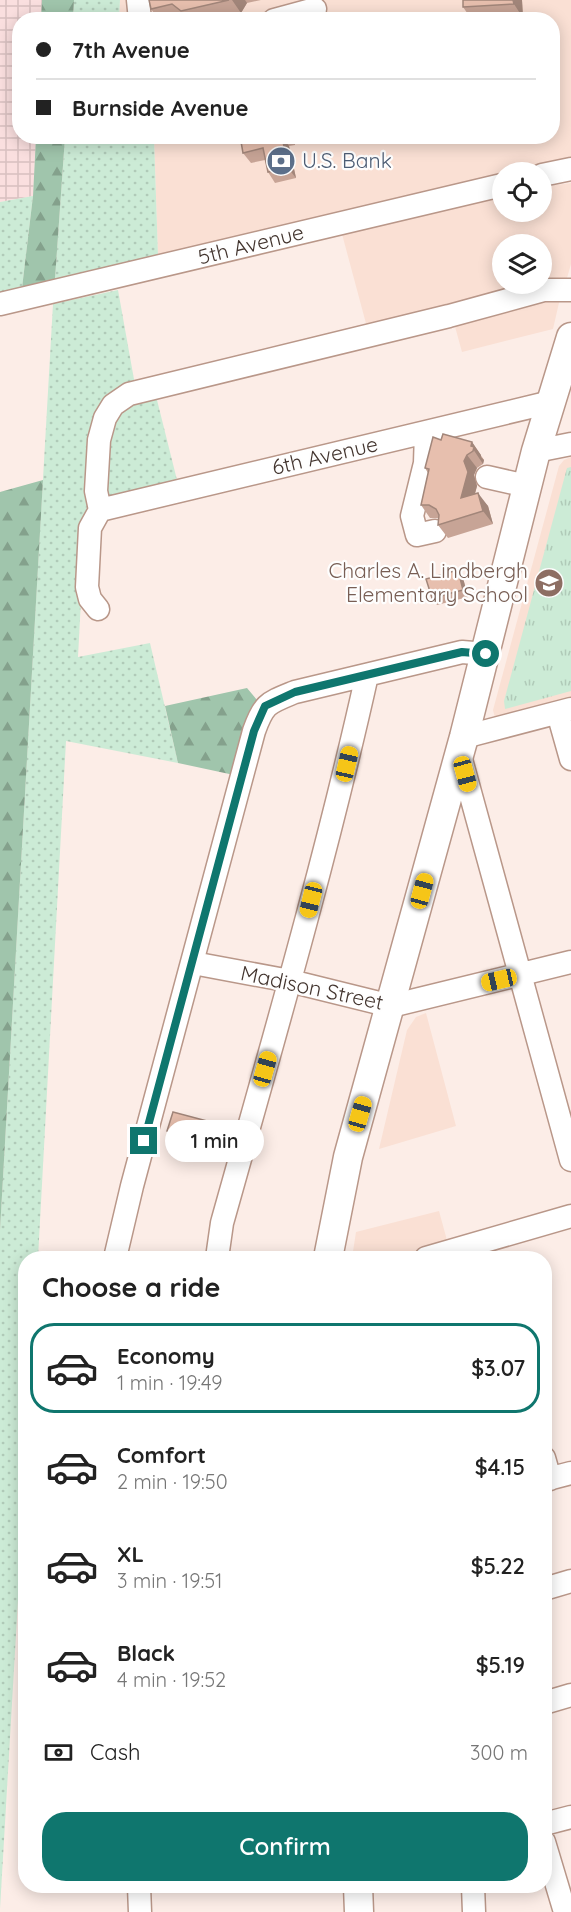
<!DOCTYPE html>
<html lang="en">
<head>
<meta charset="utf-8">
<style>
  :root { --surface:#fff; --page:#f6f6f6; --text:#222; --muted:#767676; --line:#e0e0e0; --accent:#0f766e }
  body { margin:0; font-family:Quicksand,sans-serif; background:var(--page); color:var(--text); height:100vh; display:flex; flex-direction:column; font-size:22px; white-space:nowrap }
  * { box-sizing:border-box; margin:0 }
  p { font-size:20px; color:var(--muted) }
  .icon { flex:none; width:33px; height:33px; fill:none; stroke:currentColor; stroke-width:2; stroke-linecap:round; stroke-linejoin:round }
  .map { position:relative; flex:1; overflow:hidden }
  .details { position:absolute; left:18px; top:1251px; width:534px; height:642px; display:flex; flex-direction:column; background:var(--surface); border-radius:24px; box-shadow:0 3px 15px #0003 }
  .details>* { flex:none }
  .top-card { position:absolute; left:12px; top:12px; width:548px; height:132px; border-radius:24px; box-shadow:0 3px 15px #0003; display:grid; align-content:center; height:132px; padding:0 24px; background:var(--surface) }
  .controls { position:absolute; left:492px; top:162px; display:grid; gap:12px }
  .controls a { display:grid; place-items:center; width:60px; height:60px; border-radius:50%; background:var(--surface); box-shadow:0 3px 15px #0003; font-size:30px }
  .end { position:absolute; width:27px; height:27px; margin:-14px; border:8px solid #0f766e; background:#fff; box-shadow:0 0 0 3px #fff }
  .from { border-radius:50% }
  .bubble { position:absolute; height:42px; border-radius:21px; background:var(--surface); box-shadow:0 3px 15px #0003; font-size:20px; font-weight:600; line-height:42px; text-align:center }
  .car { position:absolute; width:18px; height:36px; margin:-18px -9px; border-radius:8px; box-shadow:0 0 4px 2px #0007; background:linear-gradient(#f5c518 24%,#345 0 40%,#f5c518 0 76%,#345 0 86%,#f5c518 0) }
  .top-card b { display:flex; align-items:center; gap:21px; height:57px; font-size:22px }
  .top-card b+b { border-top:2px solid var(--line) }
  .top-card i { width:15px; height:15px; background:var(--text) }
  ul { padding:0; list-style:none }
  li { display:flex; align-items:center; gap:18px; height:90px; margin:0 12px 9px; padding:0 12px; border:3px solid transparent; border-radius:24px }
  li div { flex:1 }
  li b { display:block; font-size:22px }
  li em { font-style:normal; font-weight:600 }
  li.current { border-color:var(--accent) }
  li>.icon { width:54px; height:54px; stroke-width:1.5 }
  h2 { padding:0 24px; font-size:27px; line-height:72px }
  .pay { display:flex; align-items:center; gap:15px; height:66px; padding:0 24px; font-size:22px }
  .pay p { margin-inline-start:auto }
  .action { display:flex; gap:12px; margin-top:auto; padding:12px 24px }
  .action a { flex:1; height:69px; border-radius:24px; background:var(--accent); color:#fff; font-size:24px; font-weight:600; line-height:69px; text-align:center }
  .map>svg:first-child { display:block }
  .built { fill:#fae0d4; fill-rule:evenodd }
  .industrial { fill:url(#industrial-grid) }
  .grass { fill:url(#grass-dots) }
  .forest { fill:url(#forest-firs) }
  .park { fill:url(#park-tufts) }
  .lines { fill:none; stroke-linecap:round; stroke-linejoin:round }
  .minor-casing { stroke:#b99789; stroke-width:25 }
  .major-casing { stroke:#b99789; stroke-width:31 }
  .minor { stroke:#fff; stroke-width:22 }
  .major { stroke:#fff; stroke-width:28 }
  .wall { fill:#c7a496 }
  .shaded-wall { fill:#a2867a }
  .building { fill:#e7bfae; stroke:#a2867a; stroke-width:1.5 }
  .route { stroke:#0f766e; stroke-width:8 }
  .labels { text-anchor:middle; stroke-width:4.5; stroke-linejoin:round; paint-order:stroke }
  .service-label { font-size:21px; fill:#4e5e75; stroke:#fefefe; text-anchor:start }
  .street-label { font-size:21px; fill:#42342e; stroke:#fefefe }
  .education-label { font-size:21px; fill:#785e54; stroke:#fefefe; text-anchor:end }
</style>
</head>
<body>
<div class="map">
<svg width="571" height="1912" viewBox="0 0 571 1912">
  <defs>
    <pattern id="industrial-grid" width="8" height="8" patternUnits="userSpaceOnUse" patternTransform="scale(1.5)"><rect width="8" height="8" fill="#fadfdf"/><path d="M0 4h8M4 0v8" fill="none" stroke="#d8c0c0"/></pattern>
    <pattern id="grass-dots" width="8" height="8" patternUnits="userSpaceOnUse" patternTransform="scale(1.5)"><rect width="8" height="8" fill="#ccebd6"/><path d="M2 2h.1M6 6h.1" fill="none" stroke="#b0cab8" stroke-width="1.8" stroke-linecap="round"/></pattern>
    <pattern id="forest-firs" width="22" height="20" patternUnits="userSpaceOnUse" patternTransform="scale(1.5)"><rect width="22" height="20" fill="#a0c5ac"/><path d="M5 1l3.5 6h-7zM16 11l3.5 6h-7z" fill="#84a18c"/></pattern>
    <pattern id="park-tufts" width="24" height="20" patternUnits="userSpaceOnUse" patternTransform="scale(1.5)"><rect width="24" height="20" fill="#ccebd6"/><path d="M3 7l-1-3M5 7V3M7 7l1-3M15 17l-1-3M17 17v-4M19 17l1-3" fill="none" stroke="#b0cab8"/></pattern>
  </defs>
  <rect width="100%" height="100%" fill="#fcede7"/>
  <path class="built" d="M120,0H571V160L516,172H502V176L158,256L154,137L552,136V20H119Z
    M571,183V264L567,278L368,331L342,234L502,197V212H542V187ZM502,244H542V284H502Z
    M561,294L553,329L462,352L454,323Z
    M571,457V700L495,718L493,710L559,466L564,460Z
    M426,1013L456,1126L379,1149L407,1030L416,1017Z
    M439,1211L448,1244L397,1258H352L356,1232Z"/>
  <path class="industrial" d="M0,0H42L41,19L20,20V136L36,137L33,196L0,202Z"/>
  <path class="grass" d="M74,0H120L119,19L73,20Z
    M65,137H154L158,256L55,279Z
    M33,196L22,288L0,293V202Z
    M118,290L135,385L95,431L85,524L78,657L150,643L178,763L66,741L38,1258H26L25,1480L0,1909V1230L53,304Z
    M156,396L179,488L110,496L105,489L106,438L120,410Z"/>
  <path class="forest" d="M42,0H74L73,19H41Z
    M36,137H65L55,279L22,288L33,196Z
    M43,480L0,1230V492Z
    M247,688L257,700L234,775L178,763L165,706Z"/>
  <path class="park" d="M571,467V691L505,709L504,701L567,468Z"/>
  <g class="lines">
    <g class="minor-casing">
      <path id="minor" d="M138,0L140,20
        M274,20L315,9
        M542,175L571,169
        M0,304L502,185
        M426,432L425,463L412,516L417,535L435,531
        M536,451L571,444
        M487,477L527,486
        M100,510L551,402
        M98,609L90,599L87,587L90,528L100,510L96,491L99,440L105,418L113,405L129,394L449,316L544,290H571
        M558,713L571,759
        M464,737L571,709
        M459,752L571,1160
        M193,963L290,981L391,1006L571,962
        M115,1258L132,1186L254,731C264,703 268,703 295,692L462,652L486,654
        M217,1258L222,1223C273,1041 326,859 367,675
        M426,1258L571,1216
        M544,1458L550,1479
        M544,1480L571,1473
        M544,1589L571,1581
        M544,1703L571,1695
        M544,1824L571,1817
        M544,1842L565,1912
        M139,1886L140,1912
        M473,1886L474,1912"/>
    </g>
    <g class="major-casing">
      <path id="major" d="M328,1258L348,1157L464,737L536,451L571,337
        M358,1886L359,1912"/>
    </g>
    <use href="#minor" class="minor"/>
    <use href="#major" class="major"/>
  </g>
  <path class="wall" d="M149,0H261L247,3L241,13L212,20H184L182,18L175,20H159L151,9Z
    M522,0L523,18L472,20L463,7Z
    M240,136H293L295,145L289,146L296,178L275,183L268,172L265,160L251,163L243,153Z
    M472,442L484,460L483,464L477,468L474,475L477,486L475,494L488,506L493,524L448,538L438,525L439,518H430L421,505L428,473L425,468Z
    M463,578L468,597L437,605L432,598Z
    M216,1130L211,1149L172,1138L167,1131Z"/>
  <path class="shaded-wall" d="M232,0H245L247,3L241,13Z
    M513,0H522L523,18L514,4Z
    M282,136L289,146L296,178L288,168Z
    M289,136H293L295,145Z
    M472,442L481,455V457L484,460L483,464L471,446Z
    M467,455L477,468L474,475L477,486L470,511L461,498L464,461Z
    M478,493L488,506L493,524L483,511Z
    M458,570L463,578L468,597L463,590Z
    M211,1122L216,1130L211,1149L206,1142Z"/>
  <path class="building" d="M149,0H229L181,11L172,4L151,9Z
    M463,0H513L514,4L463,7Z
    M240,136H282L288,168L268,172L263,148L243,153Z
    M443,434L472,442L471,446L474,447L473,451L467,455L464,461L468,472L461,498L478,493L483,511L438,525L439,515L436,509L429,505H421L429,469L425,468L433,437L441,440Z
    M458,570L463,590L432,598L426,579Z
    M173,1112L211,1122L206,1142L167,1131Z"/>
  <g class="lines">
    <path class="route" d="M144,1141L254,731L265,706L295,692L462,652L486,654"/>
  </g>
  <defs>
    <g id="bank-disc" transform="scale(1.5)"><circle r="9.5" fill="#5c6f8a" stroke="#fefefe"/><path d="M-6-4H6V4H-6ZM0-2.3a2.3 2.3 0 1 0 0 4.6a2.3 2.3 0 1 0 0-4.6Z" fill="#fff"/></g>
    <g id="school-disc" transform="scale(1.5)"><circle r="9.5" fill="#8d6e63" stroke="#fefefe"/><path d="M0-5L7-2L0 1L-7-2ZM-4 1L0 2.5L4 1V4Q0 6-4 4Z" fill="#fff"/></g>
  </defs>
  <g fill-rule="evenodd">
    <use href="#bank-disc" x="281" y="161"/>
    <use href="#school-disc" x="549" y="583"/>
  </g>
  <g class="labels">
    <g class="service-label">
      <text x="302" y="168">U.S. Bank</text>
    </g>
    <g class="street-label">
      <text transform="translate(251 245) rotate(-14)" y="7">5th Avenue</text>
      <text transform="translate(325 456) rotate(-13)" y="7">6th Avenue</text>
      <text transform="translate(312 988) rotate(12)" y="7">Madison Street</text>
    </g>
    <g class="education-label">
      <text x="528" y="578">Charles A. Lindbergh<tspan x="528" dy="24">Elementary School</tspan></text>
    </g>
  </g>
</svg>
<div class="controls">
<a><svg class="icon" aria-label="locate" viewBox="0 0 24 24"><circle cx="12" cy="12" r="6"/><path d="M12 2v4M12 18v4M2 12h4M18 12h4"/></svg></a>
<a><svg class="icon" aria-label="layers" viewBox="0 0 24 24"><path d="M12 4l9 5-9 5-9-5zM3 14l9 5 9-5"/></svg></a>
</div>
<i class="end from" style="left:486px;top:654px"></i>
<i class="end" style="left:144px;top:1141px"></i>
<div class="bubble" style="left:165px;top:1120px;width:99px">1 min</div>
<i class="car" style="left:347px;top:764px;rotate:13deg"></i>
<i class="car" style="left:465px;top:774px;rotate:165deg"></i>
<i class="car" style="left:422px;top:891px;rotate:15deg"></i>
<i class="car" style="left:311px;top:900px;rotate:194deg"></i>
<i class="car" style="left:499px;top:980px;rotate:257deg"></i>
<i class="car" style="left:265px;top:1069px;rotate:16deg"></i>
<i class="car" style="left:360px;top:1114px;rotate:16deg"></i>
<div class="top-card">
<b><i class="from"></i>7th Avenue</b>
<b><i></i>Burnside Avenue</b>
</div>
<section class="details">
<h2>Choose a ride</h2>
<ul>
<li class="current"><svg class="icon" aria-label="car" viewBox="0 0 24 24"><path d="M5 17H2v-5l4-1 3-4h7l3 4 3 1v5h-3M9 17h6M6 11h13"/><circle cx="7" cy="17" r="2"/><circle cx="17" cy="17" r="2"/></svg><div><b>Economy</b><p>1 min · 19:49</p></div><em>$3.07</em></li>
<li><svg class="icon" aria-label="car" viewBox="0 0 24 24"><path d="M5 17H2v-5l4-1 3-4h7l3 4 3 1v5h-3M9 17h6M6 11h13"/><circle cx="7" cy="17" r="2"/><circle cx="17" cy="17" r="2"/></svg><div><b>Comfort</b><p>2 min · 19:50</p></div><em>$4.15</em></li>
<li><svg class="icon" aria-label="car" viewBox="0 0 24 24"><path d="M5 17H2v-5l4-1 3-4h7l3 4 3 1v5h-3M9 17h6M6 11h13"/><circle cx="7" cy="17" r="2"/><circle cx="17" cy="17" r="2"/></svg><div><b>XL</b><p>3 min · 19:51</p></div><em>$5.22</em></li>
<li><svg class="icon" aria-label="car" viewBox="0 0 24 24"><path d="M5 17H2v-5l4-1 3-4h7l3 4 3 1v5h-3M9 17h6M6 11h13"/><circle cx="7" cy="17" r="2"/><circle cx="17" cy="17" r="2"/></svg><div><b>Black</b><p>4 min · 19:52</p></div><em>$5.19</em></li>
</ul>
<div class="pay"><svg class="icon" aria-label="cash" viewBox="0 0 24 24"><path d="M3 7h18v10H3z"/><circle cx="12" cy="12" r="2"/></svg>Cash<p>300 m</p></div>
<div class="action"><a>Confirm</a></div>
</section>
</div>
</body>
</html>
